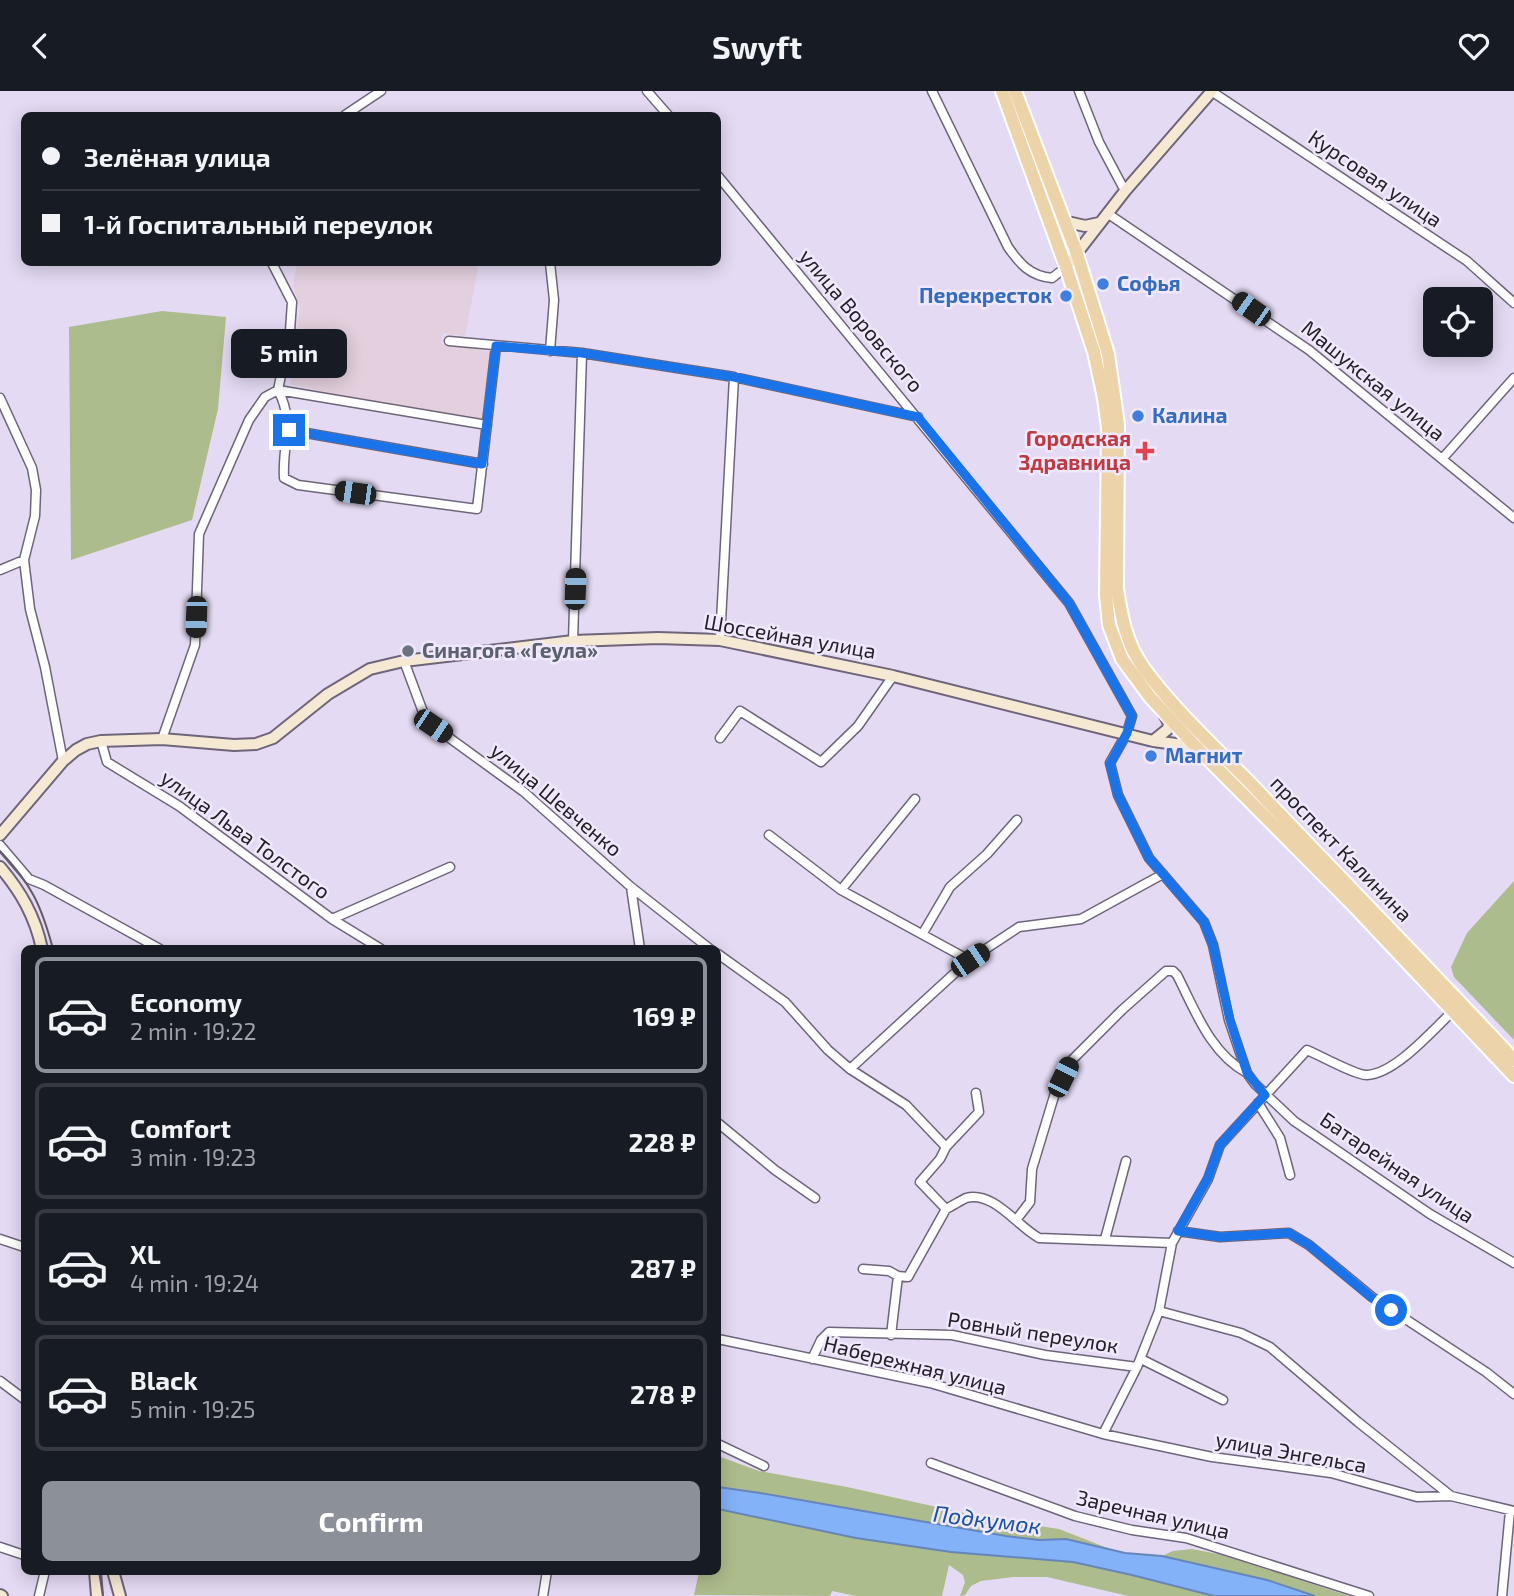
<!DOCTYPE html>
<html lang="en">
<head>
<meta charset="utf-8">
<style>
  :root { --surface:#171b24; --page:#20242c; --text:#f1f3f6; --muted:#9ea1a6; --line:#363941; --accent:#8c9099 }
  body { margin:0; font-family:"Exo 2",sans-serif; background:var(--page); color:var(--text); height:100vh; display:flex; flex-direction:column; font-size:26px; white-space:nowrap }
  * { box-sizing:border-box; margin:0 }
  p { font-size:23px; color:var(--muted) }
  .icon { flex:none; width:38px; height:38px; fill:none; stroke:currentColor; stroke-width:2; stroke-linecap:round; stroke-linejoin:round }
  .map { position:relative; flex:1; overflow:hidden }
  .sheet { position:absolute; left:21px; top:854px; width:700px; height:630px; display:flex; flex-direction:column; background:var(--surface); border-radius:10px; box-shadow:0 4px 18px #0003 }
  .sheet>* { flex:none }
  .banner { position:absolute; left:21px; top:21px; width:700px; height:154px; border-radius:10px; box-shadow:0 4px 18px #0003; display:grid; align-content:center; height:154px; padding:0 21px; background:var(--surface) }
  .controls { position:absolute; left:1423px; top:196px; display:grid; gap:14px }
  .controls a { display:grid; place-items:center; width:70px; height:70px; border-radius:10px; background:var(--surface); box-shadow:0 4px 18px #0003; font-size:35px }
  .end { position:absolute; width:32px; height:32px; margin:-16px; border:9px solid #1a73e8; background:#fff; box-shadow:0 0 0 4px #fff }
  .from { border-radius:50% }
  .bubble { position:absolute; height:49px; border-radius:10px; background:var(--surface); box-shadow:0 4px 18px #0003; font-size:23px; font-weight:700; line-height:49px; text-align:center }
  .car { position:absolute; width:21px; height:42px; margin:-21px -10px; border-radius:9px; box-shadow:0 0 5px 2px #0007; background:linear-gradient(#222 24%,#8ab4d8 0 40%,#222 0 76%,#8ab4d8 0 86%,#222 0) }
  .banner b { display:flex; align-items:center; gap:24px; height:66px; font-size:26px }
  .banner b+b { border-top:2px solid var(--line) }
  .banner i { width:18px; height:18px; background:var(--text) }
  ul { padding:12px 0 0; list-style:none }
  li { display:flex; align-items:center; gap:21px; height:116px; margin:0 14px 10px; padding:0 7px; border:4px solid var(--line); border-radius:10px }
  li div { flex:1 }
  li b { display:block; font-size:26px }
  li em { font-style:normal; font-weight:700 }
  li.active { border-color:var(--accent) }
  li>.icon { width:63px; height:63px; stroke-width:1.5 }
  .primary-button { display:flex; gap:14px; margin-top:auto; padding:14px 21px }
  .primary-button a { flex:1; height:80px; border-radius:10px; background:var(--accent); color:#fff; font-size:28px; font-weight:700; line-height:80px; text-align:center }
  header { display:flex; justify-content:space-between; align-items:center; height:91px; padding:0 21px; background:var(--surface); font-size:32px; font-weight:700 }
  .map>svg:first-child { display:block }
  .medical { fill:#e3cfdd }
  .green { fill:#adbc8c }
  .water { fill:#83b2f8; stroke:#6686ba; stroke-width:2 }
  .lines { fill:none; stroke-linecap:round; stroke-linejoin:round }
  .street-casing { stroke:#6e657a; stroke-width:11 }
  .secondary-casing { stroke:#6e657a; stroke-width:14 }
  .primary-casing { stroke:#fff; stroke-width:16 }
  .street { stroke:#fff; stroke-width:8 }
  .secondary { stroke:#f6e9d4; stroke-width:10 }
  .primary { stroke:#edd3a9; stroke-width:12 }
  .tram { stroke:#625c6a; stroke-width:2 }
  .route { stroke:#1a73e8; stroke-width:9 }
  .shop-dot { fill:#3f7fe0; stroke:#f0e8fc; stroke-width:2.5 }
  .health-dot { fill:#e0444e; stroke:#f0e8fc; stroke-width:2.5 }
  .worship-dot { fill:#6b7280; stroke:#f0e8fc; stroke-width:2.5 }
  .labels { text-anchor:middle; stroke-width:5; stroke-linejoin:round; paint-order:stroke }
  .street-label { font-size:21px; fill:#242029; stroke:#f0e8fc }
  .shop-label { font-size:21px; font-weight:bold; fill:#366cbe; stroke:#f0e8fc; text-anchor:start }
  .health-label { font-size:21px; font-weight:bold; fill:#be3a42; stroke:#f0e8fc; text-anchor:end }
  .worship-label { font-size:21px; font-weight:bold; fill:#5b616d; stroke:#f0e8fc; text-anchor:start }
  .water-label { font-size:23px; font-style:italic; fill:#1952a3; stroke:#f0e8fc }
</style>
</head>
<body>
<header><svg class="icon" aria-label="back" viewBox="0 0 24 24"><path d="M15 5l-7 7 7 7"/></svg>Swyft<svg class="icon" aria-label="heart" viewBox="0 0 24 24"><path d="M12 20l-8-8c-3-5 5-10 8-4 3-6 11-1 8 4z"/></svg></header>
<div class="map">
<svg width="1514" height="1505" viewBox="0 0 1514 1505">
  <rect width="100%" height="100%" fill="#e4daf3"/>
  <path class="medical" d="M297,172H479L465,245L443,242L441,253L492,261L484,332L366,310L290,293L300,217L293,195Z"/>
  <path class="green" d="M162,220L226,226L218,318L192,429L71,469L69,236Z
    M1514,790V949L1454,886L1451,876L1467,842Z
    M718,1365L759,1380L847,1396L986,1427L1059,1438L1110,1458L1067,1448L1039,1449L1006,1445L760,1402L718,1396Z
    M718,1418L856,1447L951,1461L1073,1471L1132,1484L1214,1505H1128L1047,1486H1013L981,1490L971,1495L965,1504L960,1505L965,1491L963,1484L949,1474L942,1505H856L832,1500L830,1505L694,1504L699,1481L718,1480Z
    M1192,1458L1223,1464L1349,1505H1315L1267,1489L1162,1465L1173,1460Z"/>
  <path class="water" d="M718,1396L760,1402L1006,1445L1039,1449L1066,1448L1125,1462L1162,1465L1267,1489L1315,1505H1214L1132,1484L1073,1471L951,1461L856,1447L718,1418Z"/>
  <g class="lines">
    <g class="street-casing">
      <path id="street" d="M647,0L668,24
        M932,0L1008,156C1020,173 1030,185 1052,187L1066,176
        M1079,0L1099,51L1125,100
        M1211,0L1467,170L1514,212
        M345,24L381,0
        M718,85L1069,512L1132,625L1127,642L1110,672L1118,704L1149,767L1204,831L1213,854L1229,929L1247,982L1255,993L1294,1030L1430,1123L1514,1172
        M1107,122L1309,259L1514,427
        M449,250L582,262L734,286L918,326
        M550,260L554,209L550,172
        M278,299C295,331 282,354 284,387L298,394L477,418L496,255
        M278,299L487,334
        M0,307L32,377L36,399L35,425L24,469L30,518L45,576L63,670
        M289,339L483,373
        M1442,368L1514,287
        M0,479L24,469
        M720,549L734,286
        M573,550L582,262
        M404,570L423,621L433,635L524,701L631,796L710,858
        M720,647L740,620L821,671L858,635L893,585
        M162,648L195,554L199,443L249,329L265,306L278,299L290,240L292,211L272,172
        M101,650L107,671L179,715L332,828L381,858
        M769,744L841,799L969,869
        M0,754L29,788L44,794L160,858
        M631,796L640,858
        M841,799L915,708
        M332,828L450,776
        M923,842L950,796L987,763L1017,729
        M718,863L785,911L828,959L850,978L906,1014L946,1056L940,1068L920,1091L946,1118C952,1115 960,1110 966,1107C993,1099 1018,1136 1039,1147L1172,1152
        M850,978L969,869L1019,836L1081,828L1163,783
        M1258,1012L1280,1047L1290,1084
        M718,1032L775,1079L815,1107
        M946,1056L979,1021L976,1002
        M1016,1129L1030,1111L1032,1078L1055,1002L1071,970L1122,919L1166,880H1173L1177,884C1195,919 1210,962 1247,982
        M1178,1140L1220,1146L1289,1142L1309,1154L1372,1206L1486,1281L1514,1303
        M0,1148L24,1156
        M1105,1148L1126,1070
        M863,1178L889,1180L898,1185L908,1186L946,1118
        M1159,1220L1241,1242L1270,1256L1358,1331L1451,1405
        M891,1244L898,1185
        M718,1248L930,1292L1103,1343L1212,1366L1331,1382L1417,1406L1451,1405L1514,1420
        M812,1268L821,1249L829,1241L952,1244L1045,1264L1137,1276
        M1141,1268L1223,1309
        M0,1290L24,1308
        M1103,1343L1137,1276L1159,1220L1172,1152L1208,1088L1220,1054L1307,959C1319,964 1357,985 1367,984C1395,983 1433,939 1453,920
        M718,1353L764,1375
        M931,1372L1075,1425L1132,1439L1186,1447L1369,1505
        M0,1456L24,1464
        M39,1505L45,1480
        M543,1505L547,1480
        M1502,1505L1510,1420"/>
    </g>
    <g class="secondary-casing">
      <path id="secondary" d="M1063,130L1085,135L1099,132
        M1066,176L1125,100L1212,0
        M1153,650L1168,638L1169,632L1164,623
        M0,744L63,670L76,659L87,653L101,650L162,648L234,654L256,653L273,647L328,603L370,578L404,570L573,550L658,547L720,549L893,585L1153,650L1199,656
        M0,776C21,801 35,825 42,858
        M95,1480L97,1505
        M113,1480L120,1505
        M0,1504L2,1505"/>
    </g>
    <g class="primary-casing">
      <path id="primary" d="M1002,0L1066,176L1094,261L1104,307L1108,337L1106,504L1109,534L1122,568L1150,606L1198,658L1352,813L1514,985
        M1015,0L1077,163L1108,263L1118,333L1117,497C1121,525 1126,552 1143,576C1174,619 1218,659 1255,697C1341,788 1429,877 1514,969"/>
    </g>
    <use href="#street" class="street"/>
    <use href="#secondary" class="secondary"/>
    <use href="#primary" class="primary"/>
    <path class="tram" d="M0,760C31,793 41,813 53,858
      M99,1480L103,1505"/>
  </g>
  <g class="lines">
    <path class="route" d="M289,339L482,373L496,255L582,262L734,286L918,326L1069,512L1132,625L1127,642L1110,673L1118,704L1149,767L1204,831L1213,854L1230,929L1247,982L1265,1004L1220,1054L1208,1087L1178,1140L1220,1146L1289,1142L1309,1154L1371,1206L1391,1219"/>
  </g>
  <g class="shop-dot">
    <circle cx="1103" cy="193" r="7"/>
    <circle cx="1066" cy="205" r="7"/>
    <circle cx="1138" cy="325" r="7"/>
    <circle cx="1151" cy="665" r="7"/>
  </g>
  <path class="health-dot" d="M1141.5 349.5h7v7h7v7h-7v7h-7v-7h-7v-7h7z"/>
  <circle class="worship-dot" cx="408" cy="560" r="7"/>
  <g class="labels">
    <g class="street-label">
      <text transform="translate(1375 88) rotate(34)" y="7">Курсовая улица</text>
      <text transform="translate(861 230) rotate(50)" y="7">улица Воровского</text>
      <text transform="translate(1373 290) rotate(39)" y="7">Машукская улица</text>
      <text transform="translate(790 546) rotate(10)" y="7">Шоссейная улица</text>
      <text transform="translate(556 709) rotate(40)" y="7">улица Шевченко</text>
      <text transform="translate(245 744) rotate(36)" y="7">улица Льва Толстого</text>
      <text transform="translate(1341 758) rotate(46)" y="7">проспект Калинина</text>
      <text transform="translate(1397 1077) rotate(34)" y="7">Батарейная улица</text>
      <text transform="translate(1033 1242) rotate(9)" y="7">Ровный переулок</text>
      <text transform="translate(915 1275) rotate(14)" y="7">Набережная улица</text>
      <text transform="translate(1291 1362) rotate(10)" y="7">улица Энгельса</text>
      <text transform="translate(1153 1424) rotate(13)" y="7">Заречная улица</text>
    </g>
    <g class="shop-label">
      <text x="1117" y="200">Софья</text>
      <text x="1052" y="212" text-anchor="end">Перекресток</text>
      <text x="1152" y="332">Калина</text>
      <text x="1165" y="672">Магнит</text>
    </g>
    <g class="health-label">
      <text x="1131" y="355">Городская<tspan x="1131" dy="24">Здравница</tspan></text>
    </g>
    <g class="worship-label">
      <text x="422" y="567">Синагога «Геула»</text>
    </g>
    <g class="water-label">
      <text transform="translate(987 1429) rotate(7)" y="8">Подкумок</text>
    </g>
  </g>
</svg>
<div class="controls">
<a><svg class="icon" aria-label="locate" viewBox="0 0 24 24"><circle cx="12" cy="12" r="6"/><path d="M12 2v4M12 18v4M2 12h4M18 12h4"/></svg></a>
</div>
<i class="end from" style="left:1391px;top:1219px"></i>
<i class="end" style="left:289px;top:339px"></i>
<div class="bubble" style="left:231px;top:238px;width:116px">5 min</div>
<i class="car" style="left:1251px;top:218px;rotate:305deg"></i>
<i class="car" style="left:355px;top:402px;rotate:278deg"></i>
<i class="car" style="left:575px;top:498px;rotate:2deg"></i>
<i class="car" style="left:196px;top:526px;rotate:182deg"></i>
<i class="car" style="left:433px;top:635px;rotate:124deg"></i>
<i class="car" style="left:970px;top:869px;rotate:56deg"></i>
<i class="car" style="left:1063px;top:986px;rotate:26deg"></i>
<div class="banner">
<b><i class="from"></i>Зелёная улица</b>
<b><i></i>1-й Госпитальный переулок</b>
</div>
<section class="sheet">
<ul>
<li class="active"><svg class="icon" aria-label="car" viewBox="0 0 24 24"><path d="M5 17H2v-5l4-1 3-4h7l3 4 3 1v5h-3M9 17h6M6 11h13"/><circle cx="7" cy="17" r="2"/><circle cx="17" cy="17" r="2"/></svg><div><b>Economy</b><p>2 min · 19:22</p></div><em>169 ₽</em></li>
<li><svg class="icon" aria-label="car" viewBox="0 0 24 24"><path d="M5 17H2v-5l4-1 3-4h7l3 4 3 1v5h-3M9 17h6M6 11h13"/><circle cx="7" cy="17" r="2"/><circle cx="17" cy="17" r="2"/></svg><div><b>Comfort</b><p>3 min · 19:23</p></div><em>228 ₽</em></li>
<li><svg class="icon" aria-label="car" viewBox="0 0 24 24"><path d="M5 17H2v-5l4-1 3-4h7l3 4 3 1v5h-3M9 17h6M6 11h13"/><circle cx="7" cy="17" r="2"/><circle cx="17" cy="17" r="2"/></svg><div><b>XL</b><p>4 min · 19:24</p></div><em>287 ₽</em></li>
<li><svg class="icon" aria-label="car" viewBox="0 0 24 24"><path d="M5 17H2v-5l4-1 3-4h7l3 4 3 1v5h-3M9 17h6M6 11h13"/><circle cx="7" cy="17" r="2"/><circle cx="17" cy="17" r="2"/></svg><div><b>Black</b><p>5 min · 19:25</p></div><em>278 ₽</em></li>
</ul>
<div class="primary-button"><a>Confirm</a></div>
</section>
</div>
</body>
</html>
